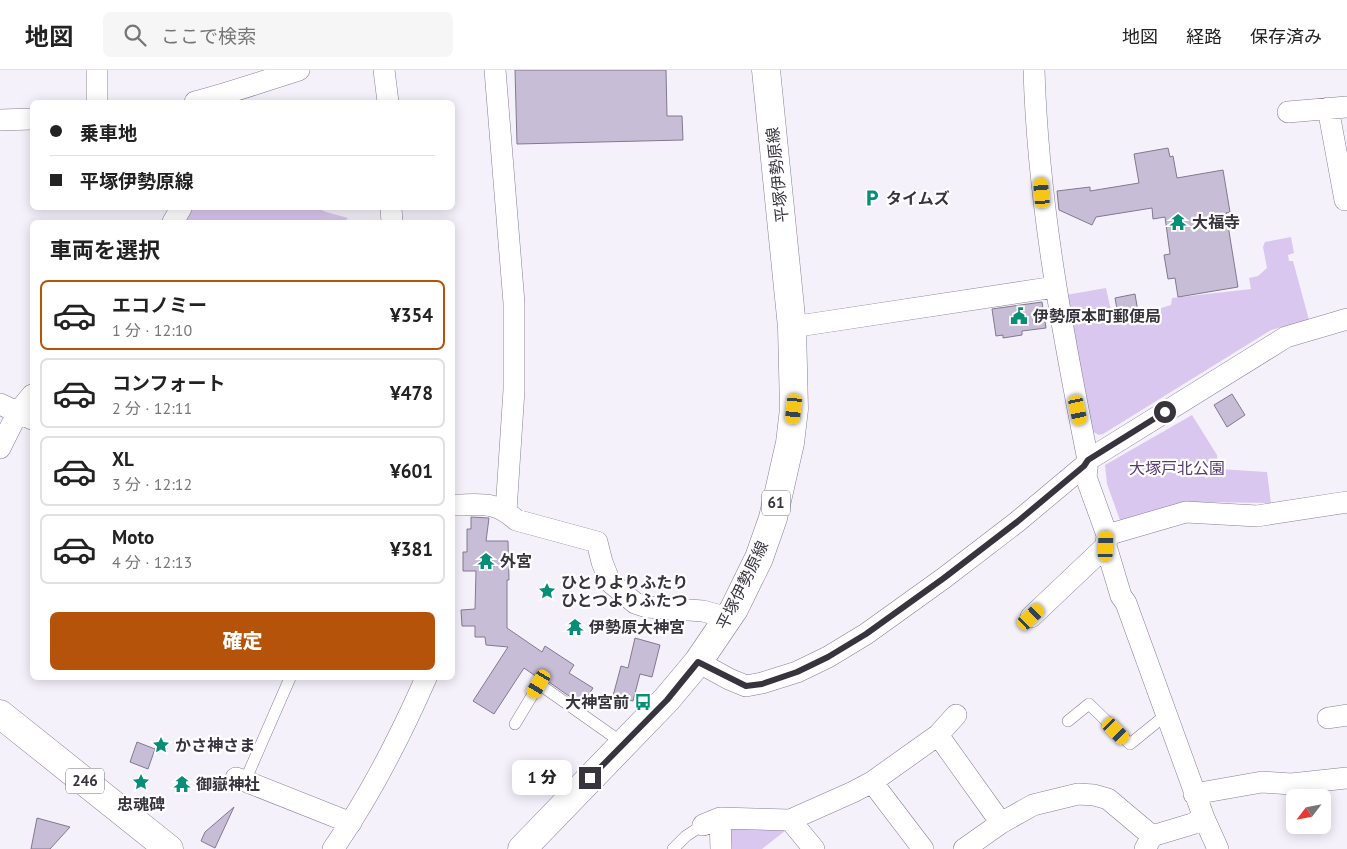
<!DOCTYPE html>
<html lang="ja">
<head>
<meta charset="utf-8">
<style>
  :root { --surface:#fff; --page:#f6f6f6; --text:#222; --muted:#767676; --line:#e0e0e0; --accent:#b45309 }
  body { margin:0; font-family:"PT Sans","Noto Sans JP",sans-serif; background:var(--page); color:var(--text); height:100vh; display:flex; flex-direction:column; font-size:19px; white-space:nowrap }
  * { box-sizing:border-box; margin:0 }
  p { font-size:16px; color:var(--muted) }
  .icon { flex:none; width:28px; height:28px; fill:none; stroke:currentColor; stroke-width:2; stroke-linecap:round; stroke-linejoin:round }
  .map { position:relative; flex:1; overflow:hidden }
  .drawer { position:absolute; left:30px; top:150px; width:425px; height:460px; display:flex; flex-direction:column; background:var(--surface); border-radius:8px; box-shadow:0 2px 12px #0003 }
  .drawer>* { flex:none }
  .hud { position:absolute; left:30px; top:30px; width:425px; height:110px; border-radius:8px; box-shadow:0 2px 12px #0003; display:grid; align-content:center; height:110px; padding:0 20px; background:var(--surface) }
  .needle { width:32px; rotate:238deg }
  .buttons { position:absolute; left:1286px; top:719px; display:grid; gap:10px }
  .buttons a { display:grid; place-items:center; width:45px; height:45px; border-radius:8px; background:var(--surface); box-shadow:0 2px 12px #0003; font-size:25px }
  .end { position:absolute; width:22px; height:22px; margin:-11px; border:6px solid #38343e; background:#fff; box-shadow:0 0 0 2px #fff }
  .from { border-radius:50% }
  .bubble { position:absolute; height:35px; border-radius:8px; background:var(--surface); box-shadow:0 2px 12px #0003; font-size:16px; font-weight:800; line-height:35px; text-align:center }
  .car { position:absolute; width:15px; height:30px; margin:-15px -8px; border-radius:6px; box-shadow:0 0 4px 1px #0007; background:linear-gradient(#f5c518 24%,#345 0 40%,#f5c518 0 76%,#345 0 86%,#f5c518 0) }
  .hud b { display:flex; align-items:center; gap:18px; height:48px; font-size:19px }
  .hud b+b { border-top:1px solid var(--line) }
  .hud i { width:12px; height:12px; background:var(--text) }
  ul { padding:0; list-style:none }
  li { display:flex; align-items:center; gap:15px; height:70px; margin:0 10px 8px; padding:0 10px; border:2px solid var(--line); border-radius:8px }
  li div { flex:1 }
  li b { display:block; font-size:19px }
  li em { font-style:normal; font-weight:800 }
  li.selected { border-color:var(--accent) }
  li>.icon { width:45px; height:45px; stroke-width:1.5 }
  h2 { padding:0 20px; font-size:22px; line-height:60px }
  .button { display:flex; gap:10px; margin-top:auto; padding:10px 20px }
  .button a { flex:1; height:58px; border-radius:8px; background:var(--accent); color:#fff; font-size:20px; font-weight:800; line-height:58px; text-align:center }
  header { display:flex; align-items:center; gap:30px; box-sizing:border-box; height:70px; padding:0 25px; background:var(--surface); border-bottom:1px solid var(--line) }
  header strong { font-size:24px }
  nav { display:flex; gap:28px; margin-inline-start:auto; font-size:18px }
  .search { width:350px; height:45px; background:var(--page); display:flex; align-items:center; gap:12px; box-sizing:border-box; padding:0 18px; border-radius:8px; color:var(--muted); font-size:19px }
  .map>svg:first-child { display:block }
  .green { fill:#dac7ef }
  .building { fill:#c8bdd6; stroke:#83788f }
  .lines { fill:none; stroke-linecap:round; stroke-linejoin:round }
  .lane-casing { stroke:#897e96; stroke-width:12 }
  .street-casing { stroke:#897e96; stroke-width:22 }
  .primary-casing { stroke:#897e96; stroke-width:29 }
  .highway-casing { stroke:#897e96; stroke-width:29 }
  .lane { stroke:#fff; stroke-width:11 }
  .street { stroke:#fff; stroke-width:21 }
  .primary { stroke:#fff; stroke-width:28 }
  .highway { stroke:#fff; stroke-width:28 }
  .route { stroke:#38343e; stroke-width:6 }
  .labels { text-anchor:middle; stroke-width:4.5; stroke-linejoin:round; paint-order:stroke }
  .shield { fill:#fff; stroke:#747178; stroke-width:1 }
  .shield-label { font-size:15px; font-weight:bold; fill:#38343e }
  .street-label { font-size:16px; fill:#38343e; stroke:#fff }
  .poi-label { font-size:16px; font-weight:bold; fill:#38343e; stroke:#fff; text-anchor:start }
  .park-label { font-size:16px; fill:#573b71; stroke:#fff }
</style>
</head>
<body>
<header>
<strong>地図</strong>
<div class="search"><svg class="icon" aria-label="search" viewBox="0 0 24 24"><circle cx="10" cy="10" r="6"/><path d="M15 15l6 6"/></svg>ここで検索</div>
<nav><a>地図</a><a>経路</a><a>保存済み</a></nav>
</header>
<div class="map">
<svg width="1347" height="779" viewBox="0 0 1347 779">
  <rect width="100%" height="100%" fill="#f5f1fb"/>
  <path class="green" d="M189,138H317L326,142L348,148L344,152H179Z
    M1291,167L1294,183L1288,185L1289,191H1293L1309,250L1271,260L1103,364L1099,365L1091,361L1060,226L1106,218L1112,245L1151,241L1171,235L1172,228L1251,219L1249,208L1258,206L1267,198L1263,177L1265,172Z
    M1192,345L1217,385L1219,399L1267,402L1271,433L1195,432L1121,453L1107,414L1105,395Z
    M735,755L781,758L785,761L762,779H730V762Z"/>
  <path class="building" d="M515,0H666L667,46H682L683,70L517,74Z
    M1168,78L1170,87L1173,86L1177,108L1223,100L1230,142L1226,143L1238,217L1178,227L1175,208L1168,209L1164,185L1170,184L1165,147L1153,149L1152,138L1096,147L1092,155L1059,140L1057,121L1090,117V121L1139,113L1134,84Z
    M1135,224L1138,242L1118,245L1115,228Z
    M1042,232L1046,258L1022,261V265L1003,268V265L996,266L992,239Z
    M1232,324L1245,345L1227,357L1214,335Z
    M471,447L489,448L486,471H508L509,510H507V558L542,582L545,576L574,595L569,603L593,618L582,635L543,608L537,607L524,598L494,644L473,631L508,577L486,575L485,567H475V556H462L461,540L475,539L476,501H463V482H467V459H471Z
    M635,568L660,575L652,607L640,604L633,631L613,626L621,596L628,598Z
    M137,672L155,679L148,699L130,692Z
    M234,737L215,778L201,771L205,762Z
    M37,748L70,757L50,779H31Z"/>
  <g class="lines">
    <g class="lane-casing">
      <path id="lane" d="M1068,651L1089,634L1130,674L1167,644
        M515,654L539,614L624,674
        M245,711L290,608
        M673,779L686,766L703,755"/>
    </g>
    <g class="street-casing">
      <path id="street" d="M97,0V32
        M384,0L388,32
        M495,0L514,233V320L506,441
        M1034,0C1038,132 1062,260 1088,390L1086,407L1107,465L1106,476L1121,526L1126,533L1204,748L1218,779
        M195,32C230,23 264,11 299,0
        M1328,38L1345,130
        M1288,42L1347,37
        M0,50L32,49
        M391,138L392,152
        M173,152L181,138
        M792,257L1055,217
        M0,334L32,349
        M0,378L18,342L32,325
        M452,435C480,435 495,430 516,450L597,472L602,492L610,512L635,533L647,537L703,541L729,548
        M1107,465L1186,442L1257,446L1347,432
        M1031,547L1106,476
        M698,592L729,609L746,616L762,613L797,602L828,587L866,564L944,508L1017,452L1084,396L1088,390L1286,267L1347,249
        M1328,648L1347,645
        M938,665L1001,753
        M236,708L245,711L351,753
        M872,712L923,779
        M1194,724L1262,712L1291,714L1347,708
        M720,748L721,779
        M790,750L814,779
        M703,755L720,748L790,750L853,722L872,712L938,665L956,645
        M333,779C370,726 400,667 426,608
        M964,779L1001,753L1033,735L1078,724L1094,725L1108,729L1152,766
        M1145,779L1152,766L1192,754L1204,748"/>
    </g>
    <g class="primary-casing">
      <path id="primary" d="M522,779L667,629L698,592L734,539L759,488L773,448L790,373L794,339L792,257L766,0"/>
    </g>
    <g class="highway-casing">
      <path id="highway" d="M0,644L169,779"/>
    </g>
    <use href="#lane" class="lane"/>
    <use href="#street" class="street"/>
    <use href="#primary" class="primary"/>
    <use href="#highway" class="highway"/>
  </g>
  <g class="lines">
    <path class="route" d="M590,708L667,630L698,592L746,616L762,614L797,602L828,587L866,564L944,508L1017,452L1084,396L1088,390L1165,342"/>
  </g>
  <defs>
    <g id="parking-bare" transform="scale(1.35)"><path d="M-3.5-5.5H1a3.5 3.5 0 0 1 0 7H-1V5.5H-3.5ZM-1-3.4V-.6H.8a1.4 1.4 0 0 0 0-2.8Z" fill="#068e76" stroke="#fff" stroke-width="2.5" paint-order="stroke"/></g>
    <g id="temple-bare" transform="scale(1.35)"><path d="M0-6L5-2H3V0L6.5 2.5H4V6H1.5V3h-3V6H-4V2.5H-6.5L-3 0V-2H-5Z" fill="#068e76" stroke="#fff" stroke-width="2.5" paint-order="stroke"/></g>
    <g id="civic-bare" transform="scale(1.35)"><path d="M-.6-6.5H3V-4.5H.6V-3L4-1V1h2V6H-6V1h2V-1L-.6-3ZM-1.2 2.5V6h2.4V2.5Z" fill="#068e76" stroke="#fff" stroke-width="2.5" paint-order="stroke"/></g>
    <g id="sight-bare" transform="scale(1.35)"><path d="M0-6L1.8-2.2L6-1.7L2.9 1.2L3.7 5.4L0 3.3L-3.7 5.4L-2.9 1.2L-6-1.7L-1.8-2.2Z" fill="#068e76" stroke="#fff" stroke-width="2.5" paint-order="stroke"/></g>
    <g id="bus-bare" transform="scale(1.35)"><path d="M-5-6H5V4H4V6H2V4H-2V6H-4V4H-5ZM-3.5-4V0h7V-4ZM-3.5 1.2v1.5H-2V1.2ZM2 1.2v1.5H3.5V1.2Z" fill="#068e76" stroke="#fff" stroke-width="2.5" paint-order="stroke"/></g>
  </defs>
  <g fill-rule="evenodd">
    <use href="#parking-bare" x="872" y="128"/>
    <use href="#temple-bare" x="1178" y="152"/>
    <use href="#civic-bare" x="1019" y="246"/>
    <use href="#temple-bare" x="486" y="491"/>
    <use href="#sight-bare" x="547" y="521"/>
    <use href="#temple-bare" x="575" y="557"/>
    <use href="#bus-bare" x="643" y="632"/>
    <use href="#sight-bare" x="161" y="675"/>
    <use href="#sight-bare" x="141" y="712"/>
    <use href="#temple-bare" x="182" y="714"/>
  </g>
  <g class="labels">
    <g class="shield">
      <rect x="762" y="420.5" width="28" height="25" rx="4"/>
      <rect x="66" y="698.5" width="38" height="25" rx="4"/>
    </g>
    <g class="shield-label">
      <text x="776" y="438">61</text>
      <text x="85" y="716">246</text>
    </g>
    <g class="street-label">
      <text transform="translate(777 105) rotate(-96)" y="6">平塚伊勢原線</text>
      <text transform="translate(742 515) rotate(-64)" y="6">平塚伊勢原線</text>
    </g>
    <g class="poi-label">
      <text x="886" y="134">タイムズ</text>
      <text x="1192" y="158">大福寺</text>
      <text x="1033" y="252">伊勢原本町郵便局</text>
      <text x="500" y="497">外宮</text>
      <text x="561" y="518">ひとりよりふたり<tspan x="561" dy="18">ひとつよりふたつ</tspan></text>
      <text x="589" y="563">伊勢原大神宮</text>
      <text x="629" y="638" text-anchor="end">大神宮前</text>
      <text x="175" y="681">かさ神さま</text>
      <text x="196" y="720">御嶽神社</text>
      <text x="141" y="740" text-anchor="middle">忠魂碑</text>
    </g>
    <g class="park-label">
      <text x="1177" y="404">大塚戸北公園</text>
    </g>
  </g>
</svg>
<div class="buttons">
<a><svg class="needle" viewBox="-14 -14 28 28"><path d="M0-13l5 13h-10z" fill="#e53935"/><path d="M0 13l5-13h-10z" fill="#767676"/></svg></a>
</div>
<i class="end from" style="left:1165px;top:342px"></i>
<i class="end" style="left:590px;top:708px"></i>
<div class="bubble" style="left:512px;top:690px;width:60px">1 分</div>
<i class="car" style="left:1042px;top:123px;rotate:355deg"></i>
<i class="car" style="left:794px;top:339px;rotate:186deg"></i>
<i class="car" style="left:1078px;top:340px;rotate:168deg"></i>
<i class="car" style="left:1106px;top:476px;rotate:2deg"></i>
<i class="car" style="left:1031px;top:547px;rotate:47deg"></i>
<i class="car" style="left:539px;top:614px;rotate:211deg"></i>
<i class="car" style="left:1116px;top:661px;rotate:135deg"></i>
<div class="hud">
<b><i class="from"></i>乗車地</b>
<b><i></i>平塚伊勢原線</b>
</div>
<section class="drawer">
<h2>車両を選択</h2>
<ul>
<li class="selected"><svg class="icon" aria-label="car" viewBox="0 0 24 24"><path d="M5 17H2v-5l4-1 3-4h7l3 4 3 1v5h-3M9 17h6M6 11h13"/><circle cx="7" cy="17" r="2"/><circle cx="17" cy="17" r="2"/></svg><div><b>エコノミー</b><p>1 分 · 12:10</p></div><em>¥354</em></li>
<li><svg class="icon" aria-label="car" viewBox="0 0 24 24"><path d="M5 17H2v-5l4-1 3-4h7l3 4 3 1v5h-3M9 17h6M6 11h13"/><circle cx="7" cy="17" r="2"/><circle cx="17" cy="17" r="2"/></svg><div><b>コンフォート</b><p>2 分 · 12:11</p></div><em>¥478</em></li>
<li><svg class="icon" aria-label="car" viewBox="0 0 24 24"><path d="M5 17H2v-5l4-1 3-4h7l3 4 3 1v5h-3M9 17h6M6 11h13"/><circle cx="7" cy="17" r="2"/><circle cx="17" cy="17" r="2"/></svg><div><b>XL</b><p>3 分 · 12:12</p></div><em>¥601</em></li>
<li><svg class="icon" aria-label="car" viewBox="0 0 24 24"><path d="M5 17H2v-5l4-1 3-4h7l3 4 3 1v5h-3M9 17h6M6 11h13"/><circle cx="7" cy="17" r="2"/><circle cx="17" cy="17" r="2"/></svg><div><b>Moto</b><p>4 分 · 12:13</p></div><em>¥381</em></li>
</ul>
<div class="button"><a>確定</a></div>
</section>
</div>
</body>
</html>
